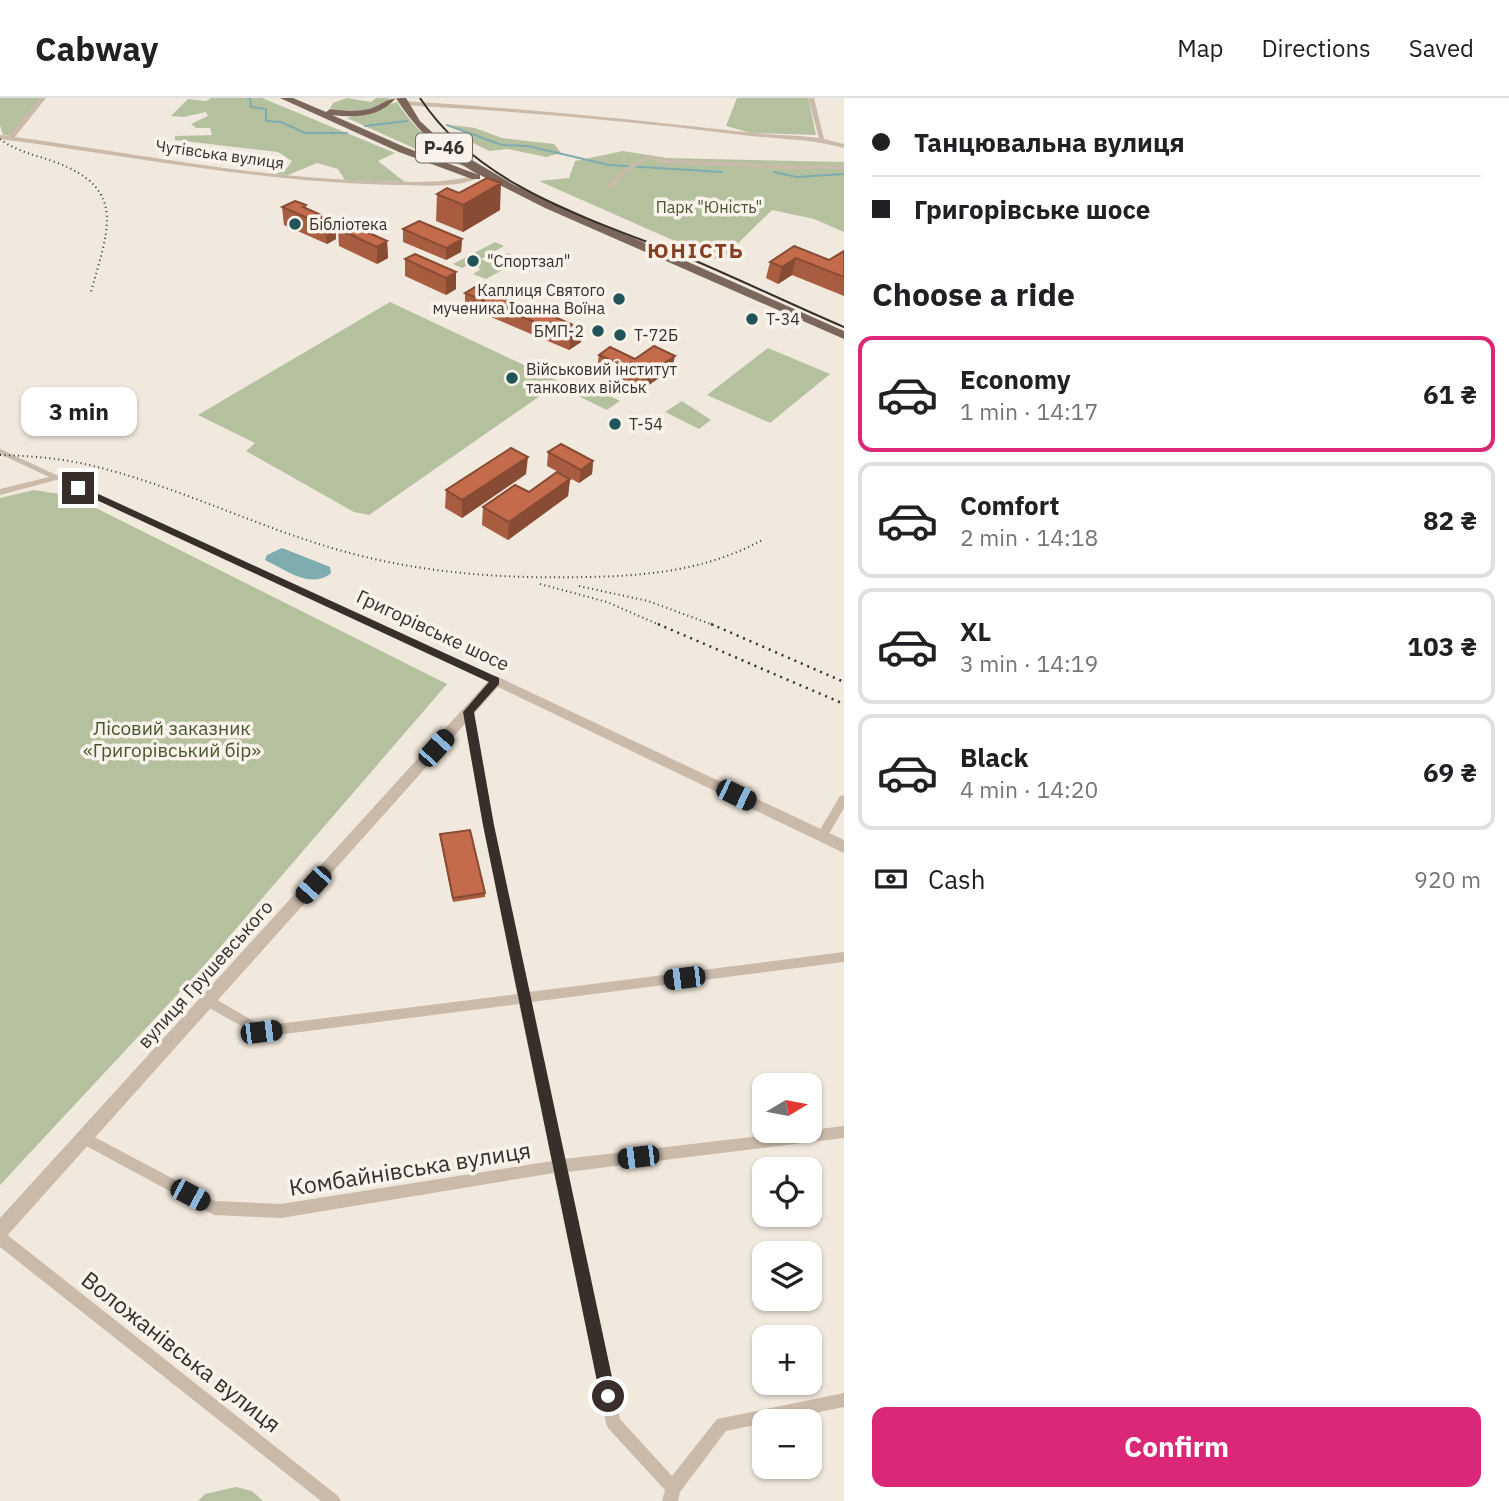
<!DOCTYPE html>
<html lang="en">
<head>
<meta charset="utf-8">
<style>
  :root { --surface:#fff; --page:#f6f6f6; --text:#202124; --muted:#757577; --line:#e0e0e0; --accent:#db2777 }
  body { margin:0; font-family:"IBM Plex Sans",sans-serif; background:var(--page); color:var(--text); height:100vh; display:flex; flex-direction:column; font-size:26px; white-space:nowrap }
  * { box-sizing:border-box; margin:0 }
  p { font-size:23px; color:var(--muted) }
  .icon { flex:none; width:38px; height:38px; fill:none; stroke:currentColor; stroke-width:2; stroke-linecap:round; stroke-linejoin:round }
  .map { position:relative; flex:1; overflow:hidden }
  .details { display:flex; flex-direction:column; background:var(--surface); width:665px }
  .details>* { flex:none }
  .hud { display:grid; align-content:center; height:154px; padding:0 28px; background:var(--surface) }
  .needle { width:46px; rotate:80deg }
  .controls { position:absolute; left:752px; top:975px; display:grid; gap:14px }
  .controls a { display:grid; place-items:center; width:70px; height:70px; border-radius:14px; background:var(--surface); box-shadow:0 2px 5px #0004; font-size:35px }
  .end { position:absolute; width:32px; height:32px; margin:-16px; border:9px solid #382e2a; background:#fff; box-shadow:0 0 0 4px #fff }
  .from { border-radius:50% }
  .bubble { position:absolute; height:49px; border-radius:14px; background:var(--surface); box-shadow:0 2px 5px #0004; font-size:23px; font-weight:700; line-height:49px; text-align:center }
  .car { position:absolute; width:21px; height:42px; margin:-21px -10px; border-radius:9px; box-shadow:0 0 5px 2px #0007; background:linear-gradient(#222 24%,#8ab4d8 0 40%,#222 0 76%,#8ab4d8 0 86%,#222 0) }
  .hud b { display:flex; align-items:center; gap:24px; height:66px; font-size:26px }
  .hud b+b { border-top:2px solid var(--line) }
  .hud i { width:18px; height:18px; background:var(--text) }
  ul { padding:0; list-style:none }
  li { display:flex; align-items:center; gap:21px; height:116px; margin:0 14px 10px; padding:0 14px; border:4px solid var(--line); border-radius:14px }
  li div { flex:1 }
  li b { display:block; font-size:26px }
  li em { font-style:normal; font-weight:700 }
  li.current { border-color:var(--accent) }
  li>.icon { width:63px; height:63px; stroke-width:1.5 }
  h2 { padding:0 28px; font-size:32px; line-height:84px }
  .pay { display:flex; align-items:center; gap:18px; height:77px; padding:0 28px; font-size:26px }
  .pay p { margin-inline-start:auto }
  .action { display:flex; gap:14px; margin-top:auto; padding:14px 28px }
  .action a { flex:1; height:80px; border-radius:14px; background:var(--accent); color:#fff; font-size:28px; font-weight:700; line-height:80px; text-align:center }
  header { display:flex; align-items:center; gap:42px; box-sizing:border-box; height:98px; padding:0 35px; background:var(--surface); border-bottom:2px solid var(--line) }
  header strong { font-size:33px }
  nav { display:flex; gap:38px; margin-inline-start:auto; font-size:24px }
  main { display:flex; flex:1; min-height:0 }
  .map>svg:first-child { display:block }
  .green { fill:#b5c19e }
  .water { fill:#7eacaf }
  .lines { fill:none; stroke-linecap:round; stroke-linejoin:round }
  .stream { stroke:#7eacaf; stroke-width:2 }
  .minor { fill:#cabaaa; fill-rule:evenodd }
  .tertiary { fill:#cabaaa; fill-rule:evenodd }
  .primary { fill:#7a665b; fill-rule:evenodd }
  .tram { stroke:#382e2a; stroke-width:2 }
  .rail-far1 { stroke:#382e2a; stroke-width:2; stroke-dasharray:1 3.5; stroke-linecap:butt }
  .rail { stroke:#382e2a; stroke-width:2.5; stroke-dasharray:2 5; stroke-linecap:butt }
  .wall { fill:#a85c40 }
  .shaded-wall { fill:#884b34 }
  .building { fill:#c36b4b; stroke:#884b34; stroke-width:2 }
  .route { fill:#382e2a }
  .poi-dot { fill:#205459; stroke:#faf3eb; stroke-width:2.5 }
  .labels { text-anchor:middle; stroke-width:7; stroke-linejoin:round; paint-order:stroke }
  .far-street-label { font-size:16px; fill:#382e2a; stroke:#faf3eb }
  .far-park-label { font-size:16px; fill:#46562e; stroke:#faf3eb }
  .far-poi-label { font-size:16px; fill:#382e2a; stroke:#faf3eb; text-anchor:start }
  .shield { fill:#faf3eb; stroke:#726964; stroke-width:2 }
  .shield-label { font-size:18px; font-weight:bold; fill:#382e2a }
  .street-label { font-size:19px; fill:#382e2a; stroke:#faf3eb }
  .park-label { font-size:19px; fill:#46562e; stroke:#faf3eb }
  .far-district-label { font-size:21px; font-weight:bold; letter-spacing:2px; fill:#863e24; stroke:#faf3eb }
  .near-street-label { font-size:23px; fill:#382e2a; stroke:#faf3eb }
</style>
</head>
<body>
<header>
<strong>Cabway</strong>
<nav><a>Map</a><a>Directions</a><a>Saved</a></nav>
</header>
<main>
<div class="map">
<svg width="844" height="1403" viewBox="0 0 844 1403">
  <rect width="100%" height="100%" fill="#f2e9de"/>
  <path class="green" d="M0,0H42L14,38L3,37L0,27Z
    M211,0H262L395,55L378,63L405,84L345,82L338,71L317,65L288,77L276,76L286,71L292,63L278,54L175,42V38L212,37L210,30H196L191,26L208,18L206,14L184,19L171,18L188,1L206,3Z
    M347,0L371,4L376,0H390C375,15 349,17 330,10L333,5Z
    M737,0H808L816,37L751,35L726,28Z
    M397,4C421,41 438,46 471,71L416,51L347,20Z
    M451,27L475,30L502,40L554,46L561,55L546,59L508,51L489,53L473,45L467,34Z
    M623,53L667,60L844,64V134L814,121L772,112L720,163L539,83L569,80L575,63Z
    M495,144L504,148L481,161L490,165L508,155L522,161L486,181L473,176L481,171L470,166L462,170L453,166Z
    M390,204L560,284L369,417L354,414L246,353L255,345L198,317Z
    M768,250L830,276L770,325L707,297Z
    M587,287L620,303L607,312L574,296Z
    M682,303L711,322L699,331L665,314Z
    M34,392L72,398L447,586L203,869L0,1087V400Z
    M236,1389L252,1393L263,1403H198L205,1396Z"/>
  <path class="water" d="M282,450L330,469L331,475C311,492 286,472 265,462L267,457Z"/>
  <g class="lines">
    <path class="stream" d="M247,0H250L251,9L266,11V23L281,24L305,35H347
      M447,27L502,47L528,48L609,67L722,74
      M365,28L407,23
      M774,74L797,79L844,76"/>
    <path class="minor" d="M40,0H46L15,39C135,55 254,80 376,83C410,84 444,86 477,77L480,79C456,91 423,87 396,87C263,85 132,58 0,41V37L9,38Z
      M808,0H814L824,41L844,46V50C808,40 770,41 733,36C623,22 513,13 403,7L400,5L403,3C517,10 631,21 744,34C769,37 794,37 819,40Z
      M647,57L663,61L786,67H844V71H786L663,65L648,61L624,76L612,91H608L607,90L620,74Z
      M0,351L499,581L501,583L499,585H493L56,382L0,397V391L49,379L0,356Z
      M468,610L473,614L493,727L529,894L844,854V864L531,904L564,1061L844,1028V1040L567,1074L620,1321L672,1378L717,1321L844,1295V1309L775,1323H765V1325L726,1333L680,1394L678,1403H662L665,1392L608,1330L606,1325L554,1075L281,1120L214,1117L77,1043L76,1039L77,1035L82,1033L87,1035L215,1103L281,1106L552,1063L519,906L261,939L204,907L202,903L204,899L208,898L212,899L262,928L517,896L483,727L463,614Z
      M844,697V710L826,741H818L817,738L818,735L840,698Z
      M0,1133L5,1135L338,1398L341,1403H321L0,1149Z"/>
    <path class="tertiary" d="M496,578L844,742V755L498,589L6,1139L0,1142V1120L491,580Z"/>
    <path class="primary" d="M280,0H293L326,14L330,11C343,13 357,14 369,11C388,5 382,0 406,0L420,23L445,46L514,87L844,233V241L545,110L480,77V81H472L399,54ZM396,0C417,34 444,57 479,77L407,50L332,17C355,20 380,19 396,0Z"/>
    <path class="tram" d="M420,0C482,94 600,123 698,164C747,185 795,208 844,229"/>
    <path class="rail-far1" d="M0,41C17,54 36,57 55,64C129,91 107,134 91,194
      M0,357C30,358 60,360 89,367C175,387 254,428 339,452C419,475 503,481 585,479C649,478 708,472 764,441
      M540,486L607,504L662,528
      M579,488L648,503L716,528"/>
    <path class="rail" d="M658,526L844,606
      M711,526L844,584"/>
  </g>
  <path class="wall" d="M459,95L500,112L463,134L436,123L437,96Z
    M306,107V110L335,123L336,141L327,146L284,127L282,109Z
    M338,131L387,143L388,160L377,166L339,148Z
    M403,131L462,141L461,154L446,162L403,144Z
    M794,148L829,162L844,153V198L792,177L778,186L766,180L770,164Z
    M405,161L456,174V191L446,197L405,178Z
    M477,188L581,244L569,252L465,208V195Z
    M599,257L635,261L672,271L643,291L597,270Z
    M548,354L593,363L592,376L579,385L547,368Z
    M526,376L462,420L445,410L446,392Z
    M570,381L568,398L508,442L482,427L483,409Z
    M440,736L485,795V799L453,804L440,740Z"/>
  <path class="shaded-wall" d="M501,85L500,112L463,134V107Z
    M335,123L336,141L327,146L326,128Z
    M462,141L461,154L446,162V150Z
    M387,143L388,160L377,166V149Z
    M796,160L792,177L778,186L782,169Z
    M456,174V191L446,197V180Z
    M582,231L581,244L569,252L571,239Z
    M675,258L672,271L643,291L645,278Z
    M528,359L526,376L462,420V402Z
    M593,363L592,376L579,385L581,372Z
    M570,381L568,398L508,442L509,424Z"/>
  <path class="building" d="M487,80L501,85L463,107L437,96L447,90L459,95Z
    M295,103L306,107L303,109L335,123L326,128L282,109Z
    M419,123L462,141L446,150L403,131Z
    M349,126L387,143L377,149L338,131Z
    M794,148L829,162L844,153V179L796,160L782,169L770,164Z
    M415,156L456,174L446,180L405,161Z
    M477,188L526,211L530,208L582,231L571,239L465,195Z
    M654,248L675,258L645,278L599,257L610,249L635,261Z
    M561,346L593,363L581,372L548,354Z
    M511,350L528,359L462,402L446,392Z
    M557,374L570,381L509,424L483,409L515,387L529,394Z
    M470,732L485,795L453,800L440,736Z"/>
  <path class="route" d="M75,388H81L499,580V586L474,614L494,727L616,1298L613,1304L608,1306L600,1298L483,727L463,614L489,584L75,392Z"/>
  <g class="poi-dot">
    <circle cx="295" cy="126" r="7"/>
    <circle cx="473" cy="163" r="7"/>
    <circle cx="619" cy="201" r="7"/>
    <circle cx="752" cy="221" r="7"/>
    <circle cx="598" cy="233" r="7"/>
    <circle cx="620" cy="237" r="7"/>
    <circle cx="512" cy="280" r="7"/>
    <circle cx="615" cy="326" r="7"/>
  </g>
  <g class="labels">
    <g class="far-street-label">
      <text transform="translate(220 56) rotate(8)" y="6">Чутівська вулиця</text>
    </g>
    <g class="far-park-label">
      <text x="709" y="115">Парк "Юність"</text>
    </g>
    <g class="far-poi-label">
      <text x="309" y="132">Бібліотека</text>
      <text x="487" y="169">"Спортзал"</text>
      <text x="605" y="198" text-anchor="end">Каплиця Святого<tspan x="605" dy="18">мученика Іоанна Воїна</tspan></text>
      <text x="766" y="227">T-34</text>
      <text x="584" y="239" text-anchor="end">БМП-2</text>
      <text x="634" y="243">Т-72Б</text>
      <text x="526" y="277">Військовий інститут<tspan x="526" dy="18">танкових військ</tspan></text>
      <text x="629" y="332">Т-54</text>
    </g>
    <rect class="shield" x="416" y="35.5" width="56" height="29" rx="5"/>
    <g class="shield-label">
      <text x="444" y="56">Р-46</text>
    </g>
    <g class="street-label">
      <text transform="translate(433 532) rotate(25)" y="7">Григорівське шосе</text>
      <text transform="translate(205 876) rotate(-48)" y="7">вулиця Грушевського</text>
    </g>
    <g class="park-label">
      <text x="172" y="637">Лісовий заказник<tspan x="172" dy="22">«Григорівський бір»</tspan></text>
    </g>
    <g class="far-district-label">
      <text x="696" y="160">ЮНІСТЬ</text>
    </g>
    <g class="near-street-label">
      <text transform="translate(410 1071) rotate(-9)" y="8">Комбайнівська вулиця</text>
      <text transform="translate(181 1254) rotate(38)" y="8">Воложанівська вулиця</text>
    </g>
  </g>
</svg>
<div class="controls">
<a><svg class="needle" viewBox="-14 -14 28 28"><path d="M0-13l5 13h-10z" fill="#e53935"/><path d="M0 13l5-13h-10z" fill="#757577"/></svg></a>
<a><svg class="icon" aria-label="locate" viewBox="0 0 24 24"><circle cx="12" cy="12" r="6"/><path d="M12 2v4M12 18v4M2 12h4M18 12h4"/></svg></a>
<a><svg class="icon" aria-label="layers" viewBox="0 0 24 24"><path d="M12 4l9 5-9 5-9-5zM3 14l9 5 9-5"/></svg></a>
<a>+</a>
<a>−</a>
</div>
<i class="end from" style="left:608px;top:1298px"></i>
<i class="end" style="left:78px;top:390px"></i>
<div class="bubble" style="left:21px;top:289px;width:116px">3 min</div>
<i class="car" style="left:436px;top:650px;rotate:42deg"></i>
<i class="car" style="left:736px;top:697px;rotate:116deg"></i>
<i class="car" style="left:313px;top:787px;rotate:222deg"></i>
<i class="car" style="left:684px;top:880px;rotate:263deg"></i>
<i class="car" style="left:261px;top:934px;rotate:83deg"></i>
<i class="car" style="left:638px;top:1059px;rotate:263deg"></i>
<i class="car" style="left:190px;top:1097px;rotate:118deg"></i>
</div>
<section class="details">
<div class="hud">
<b><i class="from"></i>Танцювальна вулиця</b>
<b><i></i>Григорівське шосе</b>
</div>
<h2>Choose a ride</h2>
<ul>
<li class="current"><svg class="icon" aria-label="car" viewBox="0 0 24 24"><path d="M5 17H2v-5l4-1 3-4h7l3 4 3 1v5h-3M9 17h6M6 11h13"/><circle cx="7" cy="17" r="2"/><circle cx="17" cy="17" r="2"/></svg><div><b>Economy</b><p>1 min · 14:17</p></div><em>61 ₴</em></li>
<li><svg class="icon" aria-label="car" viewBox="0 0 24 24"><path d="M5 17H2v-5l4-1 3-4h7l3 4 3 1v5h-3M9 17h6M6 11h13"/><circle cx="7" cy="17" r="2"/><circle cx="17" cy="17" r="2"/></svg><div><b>Comfort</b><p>2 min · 14:18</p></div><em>82 ₴</em></li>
<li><svg class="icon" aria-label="car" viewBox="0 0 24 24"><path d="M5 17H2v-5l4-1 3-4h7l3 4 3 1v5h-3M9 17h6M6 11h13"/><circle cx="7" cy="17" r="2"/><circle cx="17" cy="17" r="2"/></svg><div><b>XL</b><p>3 min · 14:19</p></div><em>103 ₴</em></li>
<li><svg class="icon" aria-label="car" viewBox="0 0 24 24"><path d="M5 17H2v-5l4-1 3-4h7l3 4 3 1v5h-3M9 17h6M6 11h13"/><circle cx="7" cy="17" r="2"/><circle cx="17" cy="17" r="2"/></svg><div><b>Black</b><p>4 min · 14:20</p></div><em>69 ₴</em></li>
</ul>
<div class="pay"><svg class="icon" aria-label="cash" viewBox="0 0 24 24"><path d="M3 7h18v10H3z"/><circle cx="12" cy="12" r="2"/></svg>Cash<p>920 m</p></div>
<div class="action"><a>Confirm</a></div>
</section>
</main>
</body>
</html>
